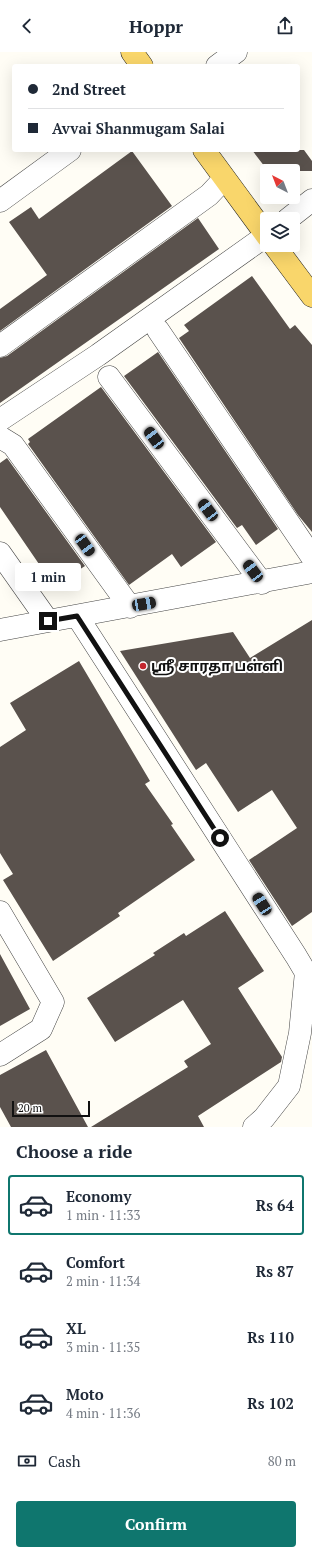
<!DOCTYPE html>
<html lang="en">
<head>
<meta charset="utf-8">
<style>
  :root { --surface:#fff; --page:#f6f6f7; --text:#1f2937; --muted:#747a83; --line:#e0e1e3; --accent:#0f766e }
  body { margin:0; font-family:"PT Serif","Noto Sans Tamil",serif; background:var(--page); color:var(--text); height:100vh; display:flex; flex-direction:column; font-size:15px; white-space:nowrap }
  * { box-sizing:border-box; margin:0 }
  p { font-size:13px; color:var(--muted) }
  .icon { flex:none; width:22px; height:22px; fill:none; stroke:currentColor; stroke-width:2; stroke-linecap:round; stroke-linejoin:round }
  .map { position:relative; height:1075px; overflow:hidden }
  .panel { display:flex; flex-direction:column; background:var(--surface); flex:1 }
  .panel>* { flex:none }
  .hud { position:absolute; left:12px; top:12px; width:288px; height:88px; border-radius:4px; box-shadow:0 4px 16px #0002; display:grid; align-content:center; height:88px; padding:0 16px; background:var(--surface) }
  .needle { width:26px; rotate:318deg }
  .tools { position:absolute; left:260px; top:112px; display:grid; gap:8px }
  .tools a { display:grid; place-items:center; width:40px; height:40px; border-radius:4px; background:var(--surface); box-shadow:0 4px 16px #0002; font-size:20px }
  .scale { position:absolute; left:12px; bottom:10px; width:78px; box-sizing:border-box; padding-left:4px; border:2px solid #111; border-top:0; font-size:11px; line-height:14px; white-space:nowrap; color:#111; -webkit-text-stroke:3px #fff; paint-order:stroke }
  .end { position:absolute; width:18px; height:18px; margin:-9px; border:5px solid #111; background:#fff; box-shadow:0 0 0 2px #fff }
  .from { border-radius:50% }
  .bubble { position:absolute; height:28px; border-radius:4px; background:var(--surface); box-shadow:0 4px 16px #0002; font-size:13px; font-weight:700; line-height:28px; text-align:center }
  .car { position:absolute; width:12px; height:24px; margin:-12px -6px; border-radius:5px; box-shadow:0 0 3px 1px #0007; background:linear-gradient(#222 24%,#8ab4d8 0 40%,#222 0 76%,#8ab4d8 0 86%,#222 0) }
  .hud b { display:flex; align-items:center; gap:14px; height:38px; font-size:15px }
  .hud b+b { border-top:1px solid var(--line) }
  .hud i { width:10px; height:10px; background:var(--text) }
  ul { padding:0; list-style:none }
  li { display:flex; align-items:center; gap:12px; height:60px; margin:0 8px 6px; padding:0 8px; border:2px solid transparent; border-radius:4px }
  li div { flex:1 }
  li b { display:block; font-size:15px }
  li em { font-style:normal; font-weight:700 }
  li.on { border-color:var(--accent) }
  li>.icon { width:36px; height:36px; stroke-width:1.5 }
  h2 { padding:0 16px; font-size:18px; line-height:48px }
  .pay { display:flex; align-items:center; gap:10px; height:44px; padding:0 16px; font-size:15px }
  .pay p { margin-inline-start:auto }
  .action { display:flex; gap:8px; margin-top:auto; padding:8px 16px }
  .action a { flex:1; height:46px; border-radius:4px; background:var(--accent); color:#fff; font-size:16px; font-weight:700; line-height:46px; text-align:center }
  header { display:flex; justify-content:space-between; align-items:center; height:52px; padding:0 16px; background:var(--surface); font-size:18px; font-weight:700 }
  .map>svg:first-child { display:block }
  .building { fill:#5a524d }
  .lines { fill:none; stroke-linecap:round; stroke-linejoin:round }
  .minor-casing { stroke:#444; stroke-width:23 }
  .major-casing { stroke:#222; stroke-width:23 }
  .minor { stroke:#fff; stroke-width:22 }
  .major { stroke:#f9d66b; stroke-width:22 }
  .route { stroke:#111; stroke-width:5 }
  .poi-dot { fill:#c4262e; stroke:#fff; stroke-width:1.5 }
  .labels { text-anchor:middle; stroke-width:4; stroke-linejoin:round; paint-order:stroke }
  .poi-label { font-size:14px; font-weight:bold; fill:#111; stroke:#fff; text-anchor:start }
</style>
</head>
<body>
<header><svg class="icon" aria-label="back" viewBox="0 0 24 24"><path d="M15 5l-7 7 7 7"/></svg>Hoppr<svg class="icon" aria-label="share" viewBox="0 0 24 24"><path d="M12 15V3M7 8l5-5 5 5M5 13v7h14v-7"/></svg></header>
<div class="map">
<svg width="312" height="1075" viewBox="0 0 312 1075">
  <rect width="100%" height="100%" fill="#fffdf5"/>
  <path class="building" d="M252,98H304L312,109V119H268Z
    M132,99L172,154L0,279V257L47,223L9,170L31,155L39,167Z
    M198,166L219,197L0,351V306L7,304Z
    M252,224L290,277L295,273L312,293V480L298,463L179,286L189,279L184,273Z
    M158,300L278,477L256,493L242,473L237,476L124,324Z
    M101,335L216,490L181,515L172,502L129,533L28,392L30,390L28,387Z
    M7,406L85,514L54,534L0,455V411Z
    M312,568V860L292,874L249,808L297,776L272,738L238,760L206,711L196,718L120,599L233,580L250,606Z
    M79,609L150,729L145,732L173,772L171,773L195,808L118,861L120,864L53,909L3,828L13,822L0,801V695L26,678L10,651Z
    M225,859L264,919L238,936L282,1005L281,1010L198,1064L204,1075H91L188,1015L184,1009L211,992L183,948L115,990L87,946L155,903L153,901L184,881L186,884Z
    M0,902L30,957L0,974Z
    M46,998L88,1075H11L0,1055V1023Z"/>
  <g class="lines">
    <g class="minor-casing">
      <path id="minor" d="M217,14L236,0
        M0,149L70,98
        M288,167L312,148
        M158,278L312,505
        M0,294L209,143L224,127
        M109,325L262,531
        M0,368L98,303L267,183
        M0,385L13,393L130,555
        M0,501L48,569
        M77,564L296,904L312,931
        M0,578L312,520
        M0,860L53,950L41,977L0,1003
        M254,1075L264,1066L289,1034L300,981L306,920"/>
    </g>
    <g class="major-casing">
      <path id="major" d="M132,0L142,14
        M204,98L267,184
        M274,193L312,244"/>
    </g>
    <use href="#minor" class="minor"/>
    <use href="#major" class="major"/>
  </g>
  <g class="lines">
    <path class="route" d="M48,569L77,564L220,786"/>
  </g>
  <circle class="poi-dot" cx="143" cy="614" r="4"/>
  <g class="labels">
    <g class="poi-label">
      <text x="151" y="619">ஸ்ரீ சாரதா பள்ளி</text>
    </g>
  </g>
</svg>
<div class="tools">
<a><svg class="needle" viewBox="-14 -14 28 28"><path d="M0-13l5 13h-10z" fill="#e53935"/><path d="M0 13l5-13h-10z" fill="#747a83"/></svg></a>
<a><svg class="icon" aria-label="layers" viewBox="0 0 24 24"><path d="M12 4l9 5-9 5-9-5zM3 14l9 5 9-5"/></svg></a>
</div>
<div class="scale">20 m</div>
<i class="end from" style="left:220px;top:786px"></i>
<i class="end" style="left:48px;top:569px"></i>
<div class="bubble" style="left:15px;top:511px;width:66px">1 min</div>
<i class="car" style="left:154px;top:386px;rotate:323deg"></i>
<i class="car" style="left:208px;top:458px;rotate:323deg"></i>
<i class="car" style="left:85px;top:493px;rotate:144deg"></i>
<i class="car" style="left:253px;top:519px;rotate:323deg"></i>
<i class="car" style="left:144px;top:552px;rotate:80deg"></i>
<i class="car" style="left:262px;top:852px;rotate:327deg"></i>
<div class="hud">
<b><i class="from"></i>2nd Street</b>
<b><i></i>Avvai Shanmugam Salai</b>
</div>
</div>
<section class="panel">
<h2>Choose a ride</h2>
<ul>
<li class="on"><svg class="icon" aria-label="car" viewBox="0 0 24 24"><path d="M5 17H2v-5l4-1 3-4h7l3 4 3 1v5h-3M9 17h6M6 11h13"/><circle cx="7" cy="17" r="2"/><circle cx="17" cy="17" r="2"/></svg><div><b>Economy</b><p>1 min · 11:33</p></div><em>Rs 64</em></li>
<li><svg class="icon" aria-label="car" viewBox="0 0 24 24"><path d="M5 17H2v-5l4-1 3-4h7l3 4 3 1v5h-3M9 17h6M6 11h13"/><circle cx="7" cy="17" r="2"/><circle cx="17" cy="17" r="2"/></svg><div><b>Comfort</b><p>2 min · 11:34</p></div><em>Rs 87</em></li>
<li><svg class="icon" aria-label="car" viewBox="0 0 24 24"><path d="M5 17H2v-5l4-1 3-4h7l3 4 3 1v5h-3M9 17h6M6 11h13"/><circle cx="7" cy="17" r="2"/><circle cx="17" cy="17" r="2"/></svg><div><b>XL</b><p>3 min · 11:35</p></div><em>Rs 110</em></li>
<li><svg class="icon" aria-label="car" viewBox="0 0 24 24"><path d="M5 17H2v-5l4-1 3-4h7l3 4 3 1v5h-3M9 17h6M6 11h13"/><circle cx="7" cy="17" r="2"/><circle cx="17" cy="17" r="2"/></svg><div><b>Moto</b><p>4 min · 11:36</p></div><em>Rs 102</em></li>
</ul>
<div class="pay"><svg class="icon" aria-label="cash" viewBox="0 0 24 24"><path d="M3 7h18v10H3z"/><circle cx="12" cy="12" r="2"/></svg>Cash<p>80 m</p></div>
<div class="action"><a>Confirm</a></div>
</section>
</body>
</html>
